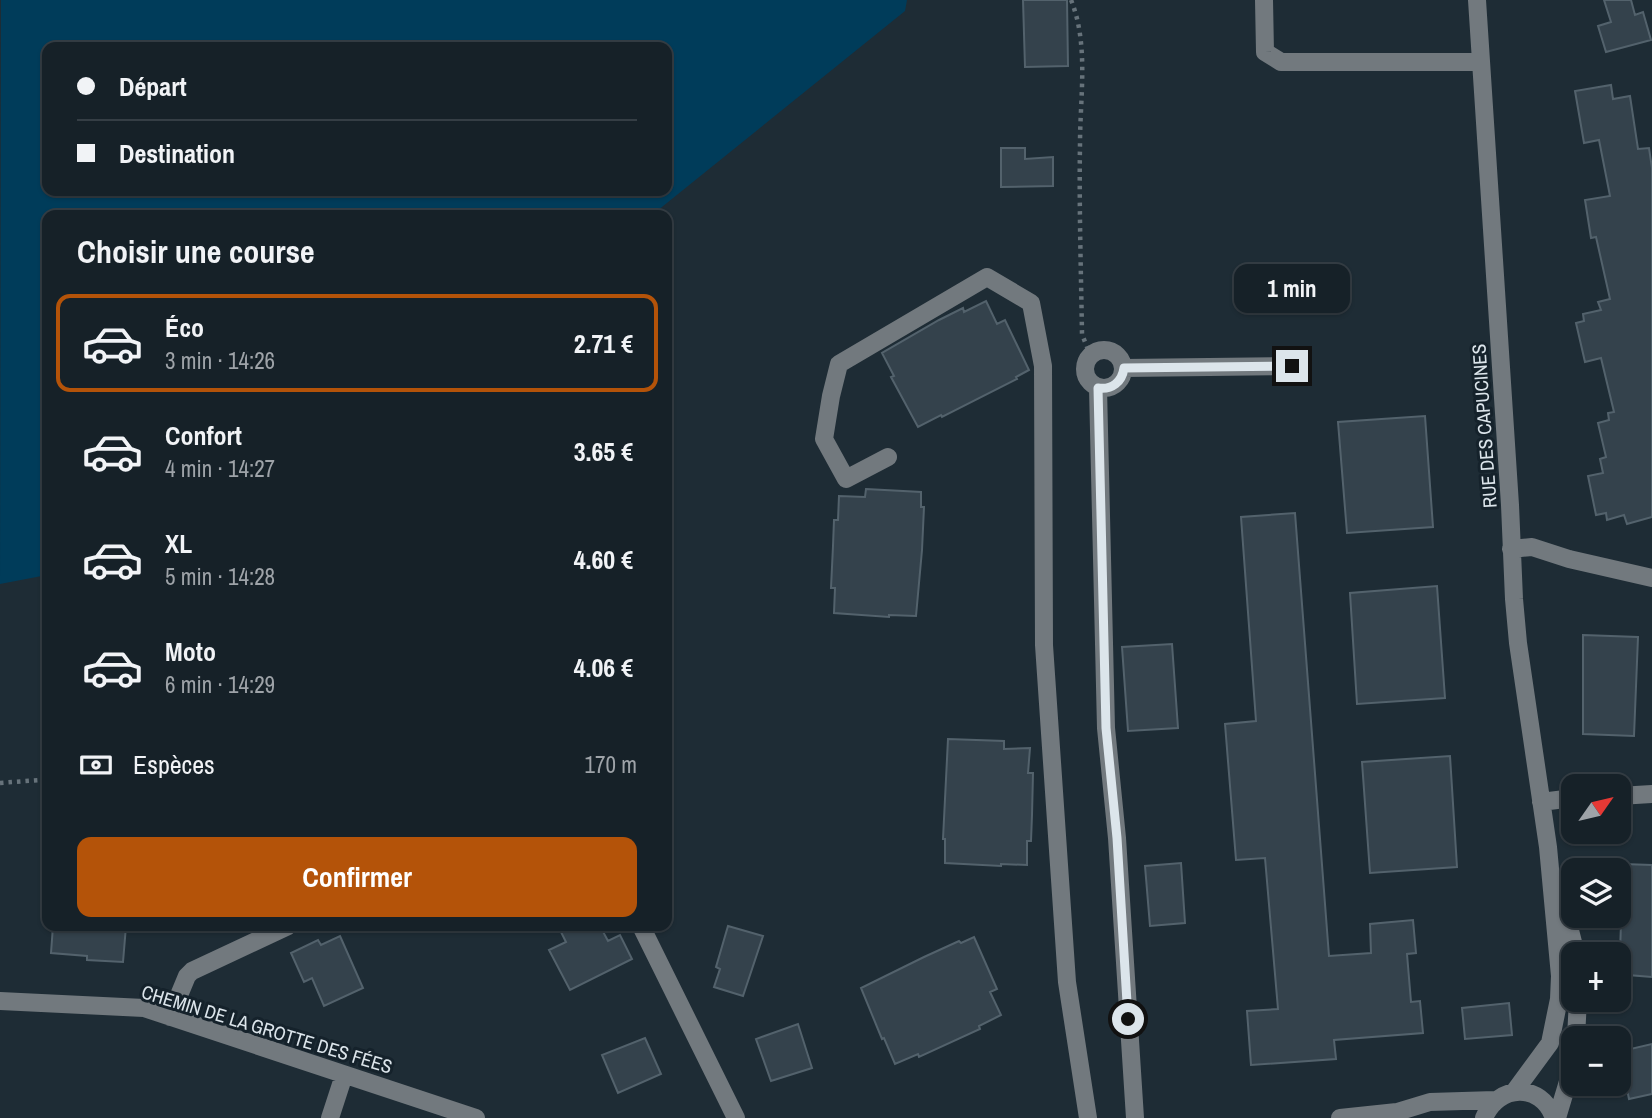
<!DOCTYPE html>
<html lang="fr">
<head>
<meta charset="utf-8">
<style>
  :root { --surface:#162128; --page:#232e34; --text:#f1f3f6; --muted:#9ea3a8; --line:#353e45; --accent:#b45309 }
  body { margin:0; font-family:"Archivo Narrow",sans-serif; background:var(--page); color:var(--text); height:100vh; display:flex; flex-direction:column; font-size:26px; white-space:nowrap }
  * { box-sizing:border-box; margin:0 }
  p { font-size:23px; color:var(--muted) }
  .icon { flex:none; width:38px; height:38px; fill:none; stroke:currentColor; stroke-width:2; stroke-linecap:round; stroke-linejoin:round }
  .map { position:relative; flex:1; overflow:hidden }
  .panel { position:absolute; left:42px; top:210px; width:630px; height:721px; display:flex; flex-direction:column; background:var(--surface); border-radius:14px; box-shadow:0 2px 5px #0004,0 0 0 2px var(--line) }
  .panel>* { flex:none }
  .banner { position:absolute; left:42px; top:42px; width:630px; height:154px; border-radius:14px; box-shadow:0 2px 5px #0004,0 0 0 2px var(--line); display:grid; align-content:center; height:154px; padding:0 35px; background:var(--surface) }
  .needle { width:46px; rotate:56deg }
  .tools { position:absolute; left:1561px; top:774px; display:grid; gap:14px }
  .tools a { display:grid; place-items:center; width:70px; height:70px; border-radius:14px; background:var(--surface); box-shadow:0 2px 5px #0004,0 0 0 2px var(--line); font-size:35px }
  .end { position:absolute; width:32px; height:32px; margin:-16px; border:9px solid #dce5eb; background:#111; box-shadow:0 0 0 4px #111 }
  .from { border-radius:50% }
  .bubble { position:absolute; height:49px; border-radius:14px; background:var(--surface); box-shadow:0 2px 5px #0004,0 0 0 2px var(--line); font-size:23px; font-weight:700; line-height:49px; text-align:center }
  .banner b { display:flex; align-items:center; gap:24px; height:66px; font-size:26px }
  .banner b+b { border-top:2px solid var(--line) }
  .banner i { width:18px; height:18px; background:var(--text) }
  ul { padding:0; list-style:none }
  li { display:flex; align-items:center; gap:21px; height:98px; margin:0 14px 10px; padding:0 21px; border:4px solid transparent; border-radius:14px }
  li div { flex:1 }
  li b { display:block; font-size:26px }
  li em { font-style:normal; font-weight:700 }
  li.selected { border-color:var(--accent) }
  li>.icon { width:63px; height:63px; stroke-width:1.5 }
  h2 { padding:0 35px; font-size:32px; line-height:84px }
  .pay { display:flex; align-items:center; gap:18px; height:77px; padding:0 35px; font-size:26px }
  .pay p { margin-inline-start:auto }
  .cta { display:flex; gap:14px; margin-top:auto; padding:14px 35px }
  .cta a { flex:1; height:80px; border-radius:14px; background:var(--accent); color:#fff; font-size:28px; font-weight:700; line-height:80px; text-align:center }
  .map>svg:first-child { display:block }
  .green { fill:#003c5a; fill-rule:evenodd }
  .building { fill:#34424c; stroke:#53626c; stroke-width:2 }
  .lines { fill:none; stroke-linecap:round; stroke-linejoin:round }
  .path { stroke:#67737b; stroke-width:4.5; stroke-dasharray:3.5 5; stroke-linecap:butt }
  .minor { stroke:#72797e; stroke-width:18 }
  .route { stroke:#dce5eb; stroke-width:9 }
  .labels { text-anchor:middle; stroke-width:6; stroke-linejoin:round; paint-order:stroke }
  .street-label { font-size:19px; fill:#dce5eb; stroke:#15222b }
</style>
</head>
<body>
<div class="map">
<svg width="1652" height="1118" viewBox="0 0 1652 1118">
  <rect width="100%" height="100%" fill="#1e2c35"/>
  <path class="green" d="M1,0H907L905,11L652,215H47V575L0,584ZM47,47H667V191H47Z"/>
  <path class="building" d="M1023,0H1067L1068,66L1025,67Z
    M1604,0H1631L1635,15L1643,12L1651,40L1606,52L1598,26L1611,22Z
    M1611,85L1613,99L1630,96L1638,149L1649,148L1652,168V517L1627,524L1624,515L1607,520L1606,513L1596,515L1588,476L1603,473L1600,459L1606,457L1598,423L1609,420L1608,413L1614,412L1601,358L1585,362L1576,323L1584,321L1583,314L1601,310L1598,302L1610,299L1596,237L1591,238L1585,200L1610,196L1599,140L1584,143L1575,91Z
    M1001,148H1025V159L1053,157V186L1001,187Z
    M986,301L997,324L1005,320L1029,370L1016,377L1017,379L942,417L941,415L918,427L891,377L894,376L882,353L939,320L963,308L964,312Z
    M1425,416L1433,527L1347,533L1338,422Z
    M866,489L921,492V507H924L922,550L916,616L889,615V617L834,613L835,588H831L833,546L834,520H838L839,496L865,497Z
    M1295,513L1329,956L1371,953L1370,924L1413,920L1416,953L1407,954L1411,1002L1420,1001L1423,1033L1334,1040L1336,1059L1251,1065L1247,1011L1278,1009L1265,858L1236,860L1225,724L1256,721L1241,517Z
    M1437,586L1445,698L1357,704L1350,593Z
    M1583,635L1638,637L1634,736L1583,734Z
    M1172,644L1178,728L1128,731L1122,647Z
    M948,739L1004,741V749L1030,748L1028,773H1033L1032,815L1031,841H1027V865L1001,864V866L945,863V839H943Z
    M1450,756L1457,867L1370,873L1362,762Z
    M1181,863L1185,923L1150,926L1145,866Z
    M1623,864L1652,865V977L1628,975V953H1620Z
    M53,926H126L123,962L87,960V956L51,953Z
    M558,926H600L608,941L620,935L632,959L570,990L549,950L566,942Z
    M728,926L763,936L743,996L714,987L720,969L716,967Z
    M340,936L363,988L324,1006L312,978L304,982L291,953L318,940L321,945Z
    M974,937L997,989L990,992L1001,1015L979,1026L980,1029L919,1057L918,1054L895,1064L884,1038L882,1039L861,988L924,957L959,941L961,943Z
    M1509,1003L1512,1035L1465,1039L1462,1008Z
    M798,1024L812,1068L771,1081L756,1039Z
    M645,1038L661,1074L618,1093L602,1055Z
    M1652,1044V1094L1629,1099L1621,1061L1626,1050Z"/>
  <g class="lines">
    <path class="path" d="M1071,0C1089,44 1080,97 1080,144C1079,207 1081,271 1082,334L1090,355
      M0,783L40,780L47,782"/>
    <path class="minor" d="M1264,0L1265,52L1281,62H1480
      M1477,0L1510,505L1514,599L1518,643L1548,847L1560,976L1559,999L1550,1043L1514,1092
      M1085 369a19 19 0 1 1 38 0a19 19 0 1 1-38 0Z
      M1124,368L1292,366
      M1098,388L1106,728L1117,838L1135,1118
      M888,457L846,479L824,439L831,396L839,364L987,277L1031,303L1043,366L1044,645L1067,982L1088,1118
      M1511,549L1532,547L1569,559L1652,578
      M1619,796L1652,794
      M1541,802L1573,798
      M1561,895L1576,954
      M641,926L736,1118
      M0,1001L144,1008L476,1118
      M170,1017L187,976L192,971L288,926
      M1576,1038L1578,999
      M330,1118L344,1075
      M1340,1118L1397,1112L1430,1102L1495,1100
      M1484,1118C1498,1084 1541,1082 1554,1118
      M1557,1118L1569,1078L1573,1056"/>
  </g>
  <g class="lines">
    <path class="route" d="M1128,1019L1117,838L1106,728L1098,388C1112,390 1122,382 1124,368L1292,366"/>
  </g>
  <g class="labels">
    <g class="street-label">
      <text transform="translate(1484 426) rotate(-94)" y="7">RUE DES CAPUCINES</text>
      <text transform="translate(267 1029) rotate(17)" y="7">CHEMIN DE LA GROTTE DES FÉES</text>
    </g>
  </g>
</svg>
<div class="tools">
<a><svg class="needle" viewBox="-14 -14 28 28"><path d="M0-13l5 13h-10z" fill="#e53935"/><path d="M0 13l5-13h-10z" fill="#9ea3a8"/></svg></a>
<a><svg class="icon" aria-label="layers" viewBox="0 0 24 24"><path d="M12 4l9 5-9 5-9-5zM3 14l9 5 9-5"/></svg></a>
<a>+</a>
<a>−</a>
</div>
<i class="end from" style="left:1128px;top:1019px"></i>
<i class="end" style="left:1292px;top:366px"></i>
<div class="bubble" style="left:1234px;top:264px;width:116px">1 min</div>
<div class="banner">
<b><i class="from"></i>Départ</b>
<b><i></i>Destination</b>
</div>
<section class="panel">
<h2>Choisir une course</h2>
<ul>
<li class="selected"><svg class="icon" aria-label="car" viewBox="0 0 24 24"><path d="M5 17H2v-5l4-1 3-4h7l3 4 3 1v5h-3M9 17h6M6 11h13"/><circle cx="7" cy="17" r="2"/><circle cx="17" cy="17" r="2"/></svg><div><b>Éco</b><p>3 min · 14:26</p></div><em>2.71 €</em></li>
<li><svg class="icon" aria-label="car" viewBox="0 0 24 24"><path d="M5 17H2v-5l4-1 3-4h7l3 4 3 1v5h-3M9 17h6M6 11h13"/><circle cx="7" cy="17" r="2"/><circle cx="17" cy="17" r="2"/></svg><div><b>Confort</b><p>4 min · 14:27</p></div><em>3.65 €</em></li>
<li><svg class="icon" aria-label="car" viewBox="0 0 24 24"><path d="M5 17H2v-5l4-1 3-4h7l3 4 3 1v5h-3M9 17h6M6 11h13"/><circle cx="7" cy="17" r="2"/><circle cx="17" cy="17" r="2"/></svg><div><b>XL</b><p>5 min · 14:28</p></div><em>4.60 €</em></li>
<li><svg class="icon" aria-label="car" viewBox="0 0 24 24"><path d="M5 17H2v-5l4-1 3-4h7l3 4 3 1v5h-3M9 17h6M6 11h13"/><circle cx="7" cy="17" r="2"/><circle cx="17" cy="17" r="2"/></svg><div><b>Moto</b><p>6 min · 14:29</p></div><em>4.06 €</em></li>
</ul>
<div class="pay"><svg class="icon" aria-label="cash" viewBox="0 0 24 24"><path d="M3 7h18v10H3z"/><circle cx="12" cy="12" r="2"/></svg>Espèces<p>170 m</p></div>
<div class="cta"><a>Confirmer</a></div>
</section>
</div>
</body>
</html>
